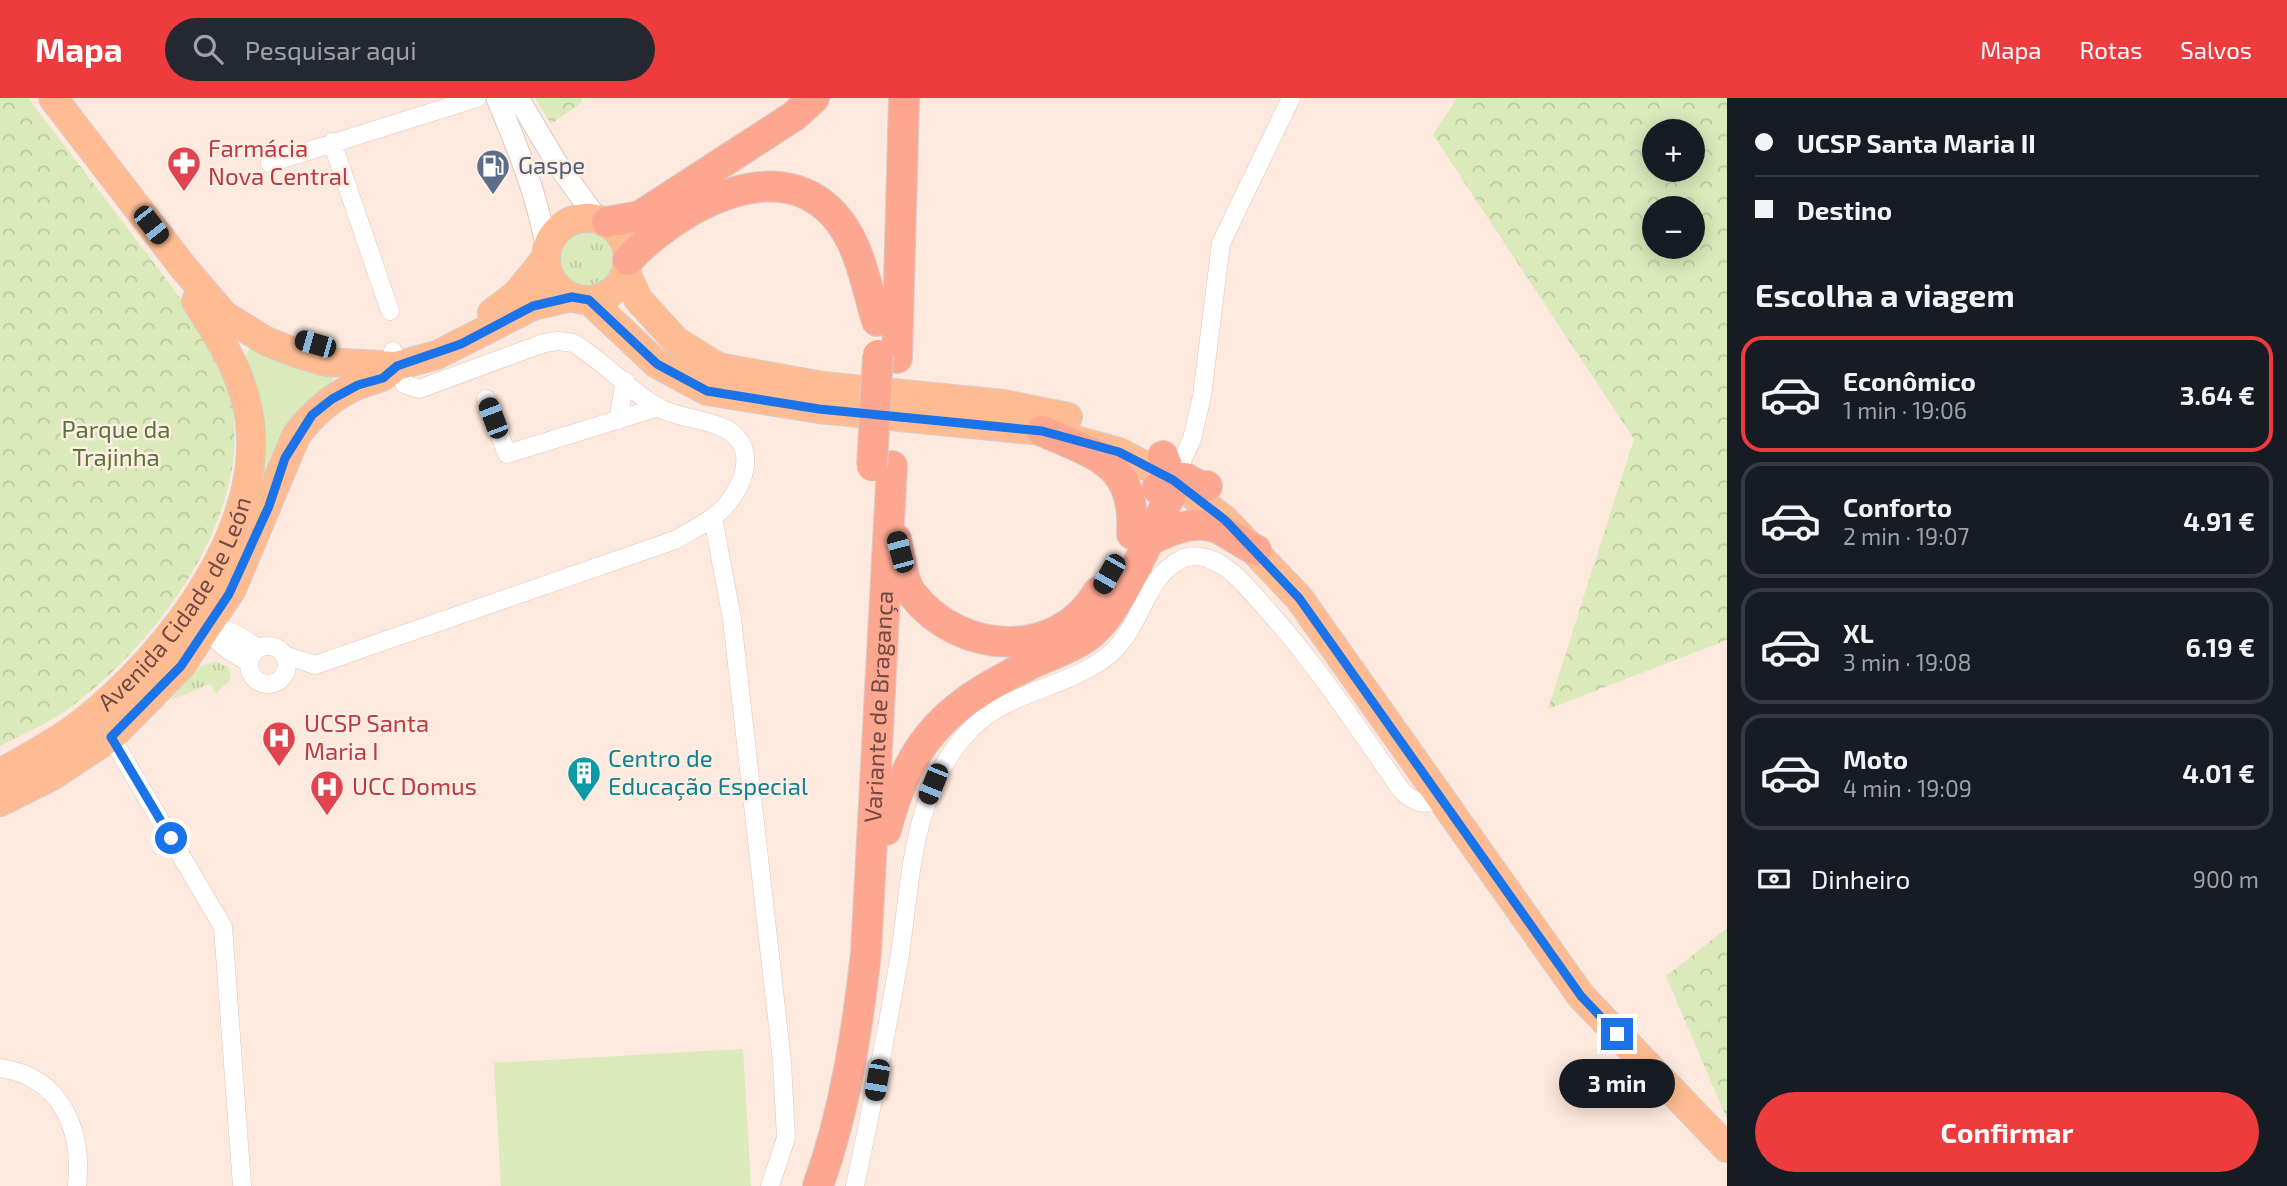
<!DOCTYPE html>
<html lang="pt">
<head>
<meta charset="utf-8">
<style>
  :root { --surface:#171b24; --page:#242831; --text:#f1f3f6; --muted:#9ea1a6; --line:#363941; --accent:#ee3b3d }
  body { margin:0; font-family:"Exo 2",sans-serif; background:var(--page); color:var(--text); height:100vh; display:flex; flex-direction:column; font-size:26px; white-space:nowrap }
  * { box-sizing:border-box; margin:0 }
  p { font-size:23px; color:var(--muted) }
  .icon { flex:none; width:38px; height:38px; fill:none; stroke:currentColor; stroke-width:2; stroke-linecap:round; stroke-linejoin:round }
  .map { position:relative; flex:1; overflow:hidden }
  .drawer { display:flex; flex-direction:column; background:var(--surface); width:560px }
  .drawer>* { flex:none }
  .guide { display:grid; align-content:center; height:154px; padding:0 28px; background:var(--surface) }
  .controls { position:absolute; left:1642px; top:21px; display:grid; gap:14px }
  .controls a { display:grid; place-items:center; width:63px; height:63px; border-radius:50%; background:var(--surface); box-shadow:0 4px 18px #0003; font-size:35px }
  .end { position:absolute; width:32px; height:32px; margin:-16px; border:9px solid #1a73e8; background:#fff; box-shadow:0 0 0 4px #fff }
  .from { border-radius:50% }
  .bubble { position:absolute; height:49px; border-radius:24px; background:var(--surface); box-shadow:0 4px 18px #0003; font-size:23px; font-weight:700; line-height:49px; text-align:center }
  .car { position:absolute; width:21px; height:42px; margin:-21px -10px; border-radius:9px; box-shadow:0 0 5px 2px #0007; background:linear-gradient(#222 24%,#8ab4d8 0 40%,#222 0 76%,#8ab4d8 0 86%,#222 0) }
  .guide b { display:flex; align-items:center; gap:24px; height:66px; font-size:26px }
  .guide b+b { border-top:2px solid var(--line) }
  .guide i { width:18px; height:18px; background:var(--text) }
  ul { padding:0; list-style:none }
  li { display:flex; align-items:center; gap:21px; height:116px; margin:0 14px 10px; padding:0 14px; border:4px solid var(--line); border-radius:21px }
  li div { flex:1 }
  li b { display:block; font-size:26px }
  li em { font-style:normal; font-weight:700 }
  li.active { border-color:var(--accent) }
  li>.icon { width:63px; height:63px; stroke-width:1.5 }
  h2 { padding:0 28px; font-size:32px; line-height:84px }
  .pay { display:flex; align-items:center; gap:18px; height:77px; padding:0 28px; font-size:26px }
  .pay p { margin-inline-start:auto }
  .action { display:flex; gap:14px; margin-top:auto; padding:14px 28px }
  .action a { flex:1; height:80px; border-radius:42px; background:var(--accent); color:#fff; font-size:28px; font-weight:700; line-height:80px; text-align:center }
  header { display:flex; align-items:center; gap:42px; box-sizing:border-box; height:98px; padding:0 35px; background:var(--accent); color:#fff }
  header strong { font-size:33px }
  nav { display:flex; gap:38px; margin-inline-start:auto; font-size:24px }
  .search { width:490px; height:63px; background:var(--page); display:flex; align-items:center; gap:18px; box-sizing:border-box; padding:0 24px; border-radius:38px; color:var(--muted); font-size:26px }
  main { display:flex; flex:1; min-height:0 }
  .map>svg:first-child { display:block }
  .grass { fill:url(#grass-tufts) }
  .forest { fill:url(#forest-crowns); fill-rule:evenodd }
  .garden { fill:#daeabb }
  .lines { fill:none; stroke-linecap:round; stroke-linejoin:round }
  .minor-casing { stroke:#e3c5bc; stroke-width:19 }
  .tertiary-casing { stroke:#e3c5bc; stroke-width:23 }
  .primary-casing { stroke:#d8cccb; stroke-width:30 }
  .trunk-casing { stroke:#d8cccb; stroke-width:32 }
  .minor { stroke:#fff; stroke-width:18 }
  .tertiary { stroke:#fff; stroke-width:21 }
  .primary { stroke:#ffbc92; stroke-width:28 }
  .trunk { stroke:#fda791; stroke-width:30 }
  .trunk-bridge-casing { stroke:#d8cccb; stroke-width:32; stroke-linecap:butt }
  .trunk-bridge { stroke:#fda791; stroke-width:30 }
  .route { stroke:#1a73e8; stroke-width:9 }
  .labels { text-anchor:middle; stroke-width:5; stroke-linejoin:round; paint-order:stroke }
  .health-label { font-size:24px; fill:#be3a42; stroke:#ffeee4; text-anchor:start }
  .service-label { font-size:24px; fill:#4e5e75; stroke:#ffeee4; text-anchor:start }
  .park-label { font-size:24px; fill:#59743a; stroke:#ffeee4 }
  .street-label { font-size:24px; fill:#734a45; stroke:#ffeee4 }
  .culture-label { font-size:24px; fill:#0d838f; stroke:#ffeee4; text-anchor:start }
</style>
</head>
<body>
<header>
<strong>Mapa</strong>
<div class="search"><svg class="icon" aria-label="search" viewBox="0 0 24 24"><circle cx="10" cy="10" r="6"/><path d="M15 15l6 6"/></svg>Pesquisar aqui</div>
<nav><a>Mapa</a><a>Rotas</a><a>Salvos</a></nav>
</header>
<main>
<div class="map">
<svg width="1727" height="1088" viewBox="0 0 1727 1088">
  <defs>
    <pattern id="grass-tufts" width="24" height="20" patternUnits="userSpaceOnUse" patternTransform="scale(1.75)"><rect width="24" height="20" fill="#daeabb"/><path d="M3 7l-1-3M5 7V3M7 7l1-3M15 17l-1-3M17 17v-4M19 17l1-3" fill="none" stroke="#becaa2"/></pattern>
    <pattern id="forest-crowns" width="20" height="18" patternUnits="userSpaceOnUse" patternTransform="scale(1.75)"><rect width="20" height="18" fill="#daeabb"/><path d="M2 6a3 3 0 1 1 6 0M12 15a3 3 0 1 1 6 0" fill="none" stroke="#becaa2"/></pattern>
  </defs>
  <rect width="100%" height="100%" fill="#fde9dd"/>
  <path class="grass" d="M556 159a31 31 0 1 1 62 0a31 31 0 1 1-62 0Z
    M214,563L228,569L231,576L230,582L216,595L210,586L170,602L199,569Z"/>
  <path class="forest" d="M0,0H28C65,49 103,97 140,147C172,188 206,232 224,281C270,398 157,549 65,613C45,627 22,637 0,648Z
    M535,0H582V4L551,26Z
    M1457,0H1727V542L1548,611L1634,341L1433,37ZM1692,33V72H1654V33ZM1692,110V149H1654V110Z
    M1727,830V1021L1666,878Z"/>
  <path class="garden" d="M256,248L333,277V282C323,293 310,300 300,311C275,338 268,375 258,410L260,371L243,261L250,250Z
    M743,951L751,1088H501L494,965Z"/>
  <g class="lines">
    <g class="minor-casing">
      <path id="minor" d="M332,44L390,213
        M270,65L477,0
        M486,301L507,356L659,309
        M618,322L625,283
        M1173,382L1192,341L1202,298L1221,145L1291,0
        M713,420L732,521L782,964L786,1040L770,1088
        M206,525C214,545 231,555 249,564
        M200,532C219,525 244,538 257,551
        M249 567a19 19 0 1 1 38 0a19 19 0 1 1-38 0Z
        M284,557L315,567L675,442C687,435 701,428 712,420C739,401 764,352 726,331C706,320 680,321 659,310C628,292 604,263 573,245L558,243L544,245L419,291L404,286L393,253
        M111,632V639L223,829L242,1088
        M0,970C62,979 83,1033 77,1088
        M855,1088C871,1013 886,938 899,862C912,781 910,694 971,631C1008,593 1063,591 1105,560C1142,533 1143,480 1180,462C1195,453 1217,462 1230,473C1244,484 1256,499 1268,513C1318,568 1359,632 1402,693C1414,705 1424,707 1440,703"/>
    </g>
    <g class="tertiary-casing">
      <path id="tertiary" d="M497,0C518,51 538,98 547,153
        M518,0L556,64L597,121"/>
    </g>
    <g class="primary-casing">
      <g id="primary">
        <path d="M53,0L183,169L224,217L266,243L296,255L327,264L396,268L437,257L533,208L572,199"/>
        <circle cx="587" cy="161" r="41"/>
        <path d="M626,175L638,201L676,243L718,269L822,288L1003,306L1068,319"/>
        <path d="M589,202L657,266L707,293L819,311L1042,333L1119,354L1173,382L1225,422L1299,500L1581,898L1727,1050"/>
        <path d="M492,215L517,196L546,160"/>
        <path id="s1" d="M0,675C28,660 57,644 82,625C169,557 276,421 246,303C237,266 216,235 196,203"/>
        <path d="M0,704L52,678L111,639L181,568L232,491L296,338C313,315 331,299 356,288C369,282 381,282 392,272"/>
      </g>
    </g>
    <g class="trunk-casing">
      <g id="trunk">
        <path d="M607,124L640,118L794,18L814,0"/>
        <path d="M628,162C677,110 783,48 840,124C861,152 867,191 877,223"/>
        <path d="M897,260L904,0"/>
        <path d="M1042,333C1098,358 1136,365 1132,436"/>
        <path d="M1157,390L1185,380L1199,388H1207"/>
        <path d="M896,441C900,457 902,485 913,497C960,557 1058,563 1098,494"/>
        <path d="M1148,443C1168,433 1194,421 1217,430C1230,436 1243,446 1256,452"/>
        <path d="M886,732C911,637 950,605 1035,564C1057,554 1082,547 1099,528C1125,500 1153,432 1171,396L1173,382L1163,358"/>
        <path id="s2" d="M818,1088C845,1013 857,934 866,855L892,368"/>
      </g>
    </g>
    <use href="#minor" class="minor"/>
    <use href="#tertiary" class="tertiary"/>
    <use href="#primary" class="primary"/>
    <use href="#trunk" class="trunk"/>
    <g class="trunk-bridge-casing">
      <path id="trunk-bridge" d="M872,368L878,257"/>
    </g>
    <use href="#trunk-bridge" class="trunk-bridge"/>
  </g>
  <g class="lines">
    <path class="route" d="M171,740L111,639L181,568L229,496L269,408L285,360L312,317L332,301L358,287L383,280L397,268L461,246L533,208L572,199L589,202L657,266L707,293L819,311L1042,333L1119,354L1173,382L1225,422L1299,500L1581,898L1617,936"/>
  </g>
  <defs>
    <g id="pharmacy-pin" transform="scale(1.75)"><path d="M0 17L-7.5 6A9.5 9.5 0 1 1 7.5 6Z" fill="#e0444e" stroke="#ffeee4"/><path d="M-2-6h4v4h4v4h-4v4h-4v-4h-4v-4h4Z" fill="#fff"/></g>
    <g id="fuel-pin" transform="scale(1.75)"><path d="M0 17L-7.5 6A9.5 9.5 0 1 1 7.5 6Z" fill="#5c6f8a" stroke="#ffeee4"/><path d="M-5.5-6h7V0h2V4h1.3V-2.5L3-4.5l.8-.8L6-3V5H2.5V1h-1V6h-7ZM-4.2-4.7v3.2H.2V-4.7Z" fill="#fff"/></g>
    <g id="hospital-pin" transform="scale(1.75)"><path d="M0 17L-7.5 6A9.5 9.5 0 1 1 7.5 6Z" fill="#e0444e" stroke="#ffeee4"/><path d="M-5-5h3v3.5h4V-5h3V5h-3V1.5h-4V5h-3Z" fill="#fff"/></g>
    <g id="building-pin" transform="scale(1.75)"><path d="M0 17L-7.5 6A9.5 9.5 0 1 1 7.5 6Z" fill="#0f9aa8" stroke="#ffeee4"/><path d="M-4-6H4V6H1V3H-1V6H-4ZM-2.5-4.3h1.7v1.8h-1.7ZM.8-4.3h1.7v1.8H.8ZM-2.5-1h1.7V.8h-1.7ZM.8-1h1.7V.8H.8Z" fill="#fff"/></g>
  </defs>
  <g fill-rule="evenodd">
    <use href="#pharmacy-pin" x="184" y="65"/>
    <use href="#fuel-pin" x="493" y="68"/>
    <use href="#hospital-pin" x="279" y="640"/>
    <use href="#building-pin" x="584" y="675"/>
    <use href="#hospital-pin" x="327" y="689"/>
  </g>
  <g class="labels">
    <g class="health-label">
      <text x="208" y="59">Farmácia<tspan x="208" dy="28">Nova Central</tspan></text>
      <text x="304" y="634">UCSP Santa<tspan x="304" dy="28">Maria I</tspan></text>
      <text x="352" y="697">UCC Domus</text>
    </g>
    <g class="service-label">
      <text x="518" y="76">Gaspe</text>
    </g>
    <g class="park-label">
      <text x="116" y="340">Parque da<tspan x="116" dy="28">Trajinha</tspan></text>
    </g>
    <g class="street-label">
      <text dy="8" stroke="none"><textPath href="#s1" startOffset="250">Avenida Cidade de León</textPath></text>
      <text dy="8" stroke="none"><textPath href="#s2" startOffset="485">Variante de Bragança</textPath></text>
    </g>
    <g class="culture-label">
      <text x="608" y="669">Centro de<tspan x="608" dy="28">Educação Especial</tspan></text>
    </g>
  </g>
</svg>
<div class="controls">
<a>+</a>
<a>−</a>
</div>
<i class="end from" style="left:171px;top:740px"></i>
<i class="end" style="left:1617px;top:936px"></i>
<div class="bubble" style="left:1559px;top:961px;width:116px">3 min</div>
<i class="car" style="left:151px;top:127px;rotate:142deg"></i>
<i class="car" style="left:315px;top:246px;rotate:286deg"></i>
<i class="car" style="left:493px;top:320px;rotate:339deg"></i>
<i class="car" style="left:900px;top:454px;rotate:345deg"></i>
<i class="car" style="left:1109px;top:476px;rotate:210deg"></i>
<i class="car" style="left:933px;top:686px;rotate:202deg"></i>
<i class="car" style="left:877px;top:982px;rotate:190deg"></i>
</div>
<section class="drawer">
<div class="guide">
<b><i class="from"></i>UCSP Santa Maria II</b>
<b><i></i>Destino</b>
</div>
<h2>Escolha a viagem</h2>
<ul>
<li class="active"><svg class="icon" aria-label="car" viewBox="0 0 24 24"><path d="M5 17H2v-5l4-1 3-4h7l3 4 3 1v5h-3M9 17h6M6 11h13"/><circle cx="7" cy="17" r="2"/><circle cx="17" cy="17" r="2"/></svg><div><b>Econômico</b><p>1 min · 19:06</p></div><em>3.64 €</em></li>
<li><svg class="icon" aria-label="car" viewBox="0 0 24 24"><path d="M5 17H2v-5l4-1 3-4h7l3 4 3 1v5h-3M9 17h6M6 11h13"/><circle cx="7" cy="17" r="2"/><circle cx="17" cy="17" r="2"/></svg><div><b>Conforto</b><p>2 min · 19:07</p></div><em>4.91 €</em></li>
<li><svg class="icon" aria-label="car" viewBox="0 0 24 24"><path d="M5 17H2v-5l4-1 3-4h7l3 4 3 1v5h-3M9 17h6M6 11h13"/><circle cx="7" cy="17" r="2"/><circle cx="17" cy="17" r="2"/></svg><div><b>XL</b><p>3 min · 19:08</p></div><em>6.19 €</em></li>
<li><svg class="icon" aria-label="car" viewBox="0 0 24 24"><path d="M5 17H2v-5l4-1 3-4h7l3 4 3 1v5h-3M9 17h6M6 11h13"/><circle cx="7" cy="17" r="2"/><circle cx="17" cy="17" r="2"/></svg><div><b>Moto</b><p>4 min · 19:09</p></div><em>4.01 €</em></li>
</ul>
<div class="pay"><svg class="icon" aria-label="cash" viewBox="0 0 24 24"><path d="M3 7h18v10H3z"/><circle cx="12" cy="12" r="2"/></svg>Dinheiro<p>900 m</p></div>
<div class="action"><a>Confirmar</a></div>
</section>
</main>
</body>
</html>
